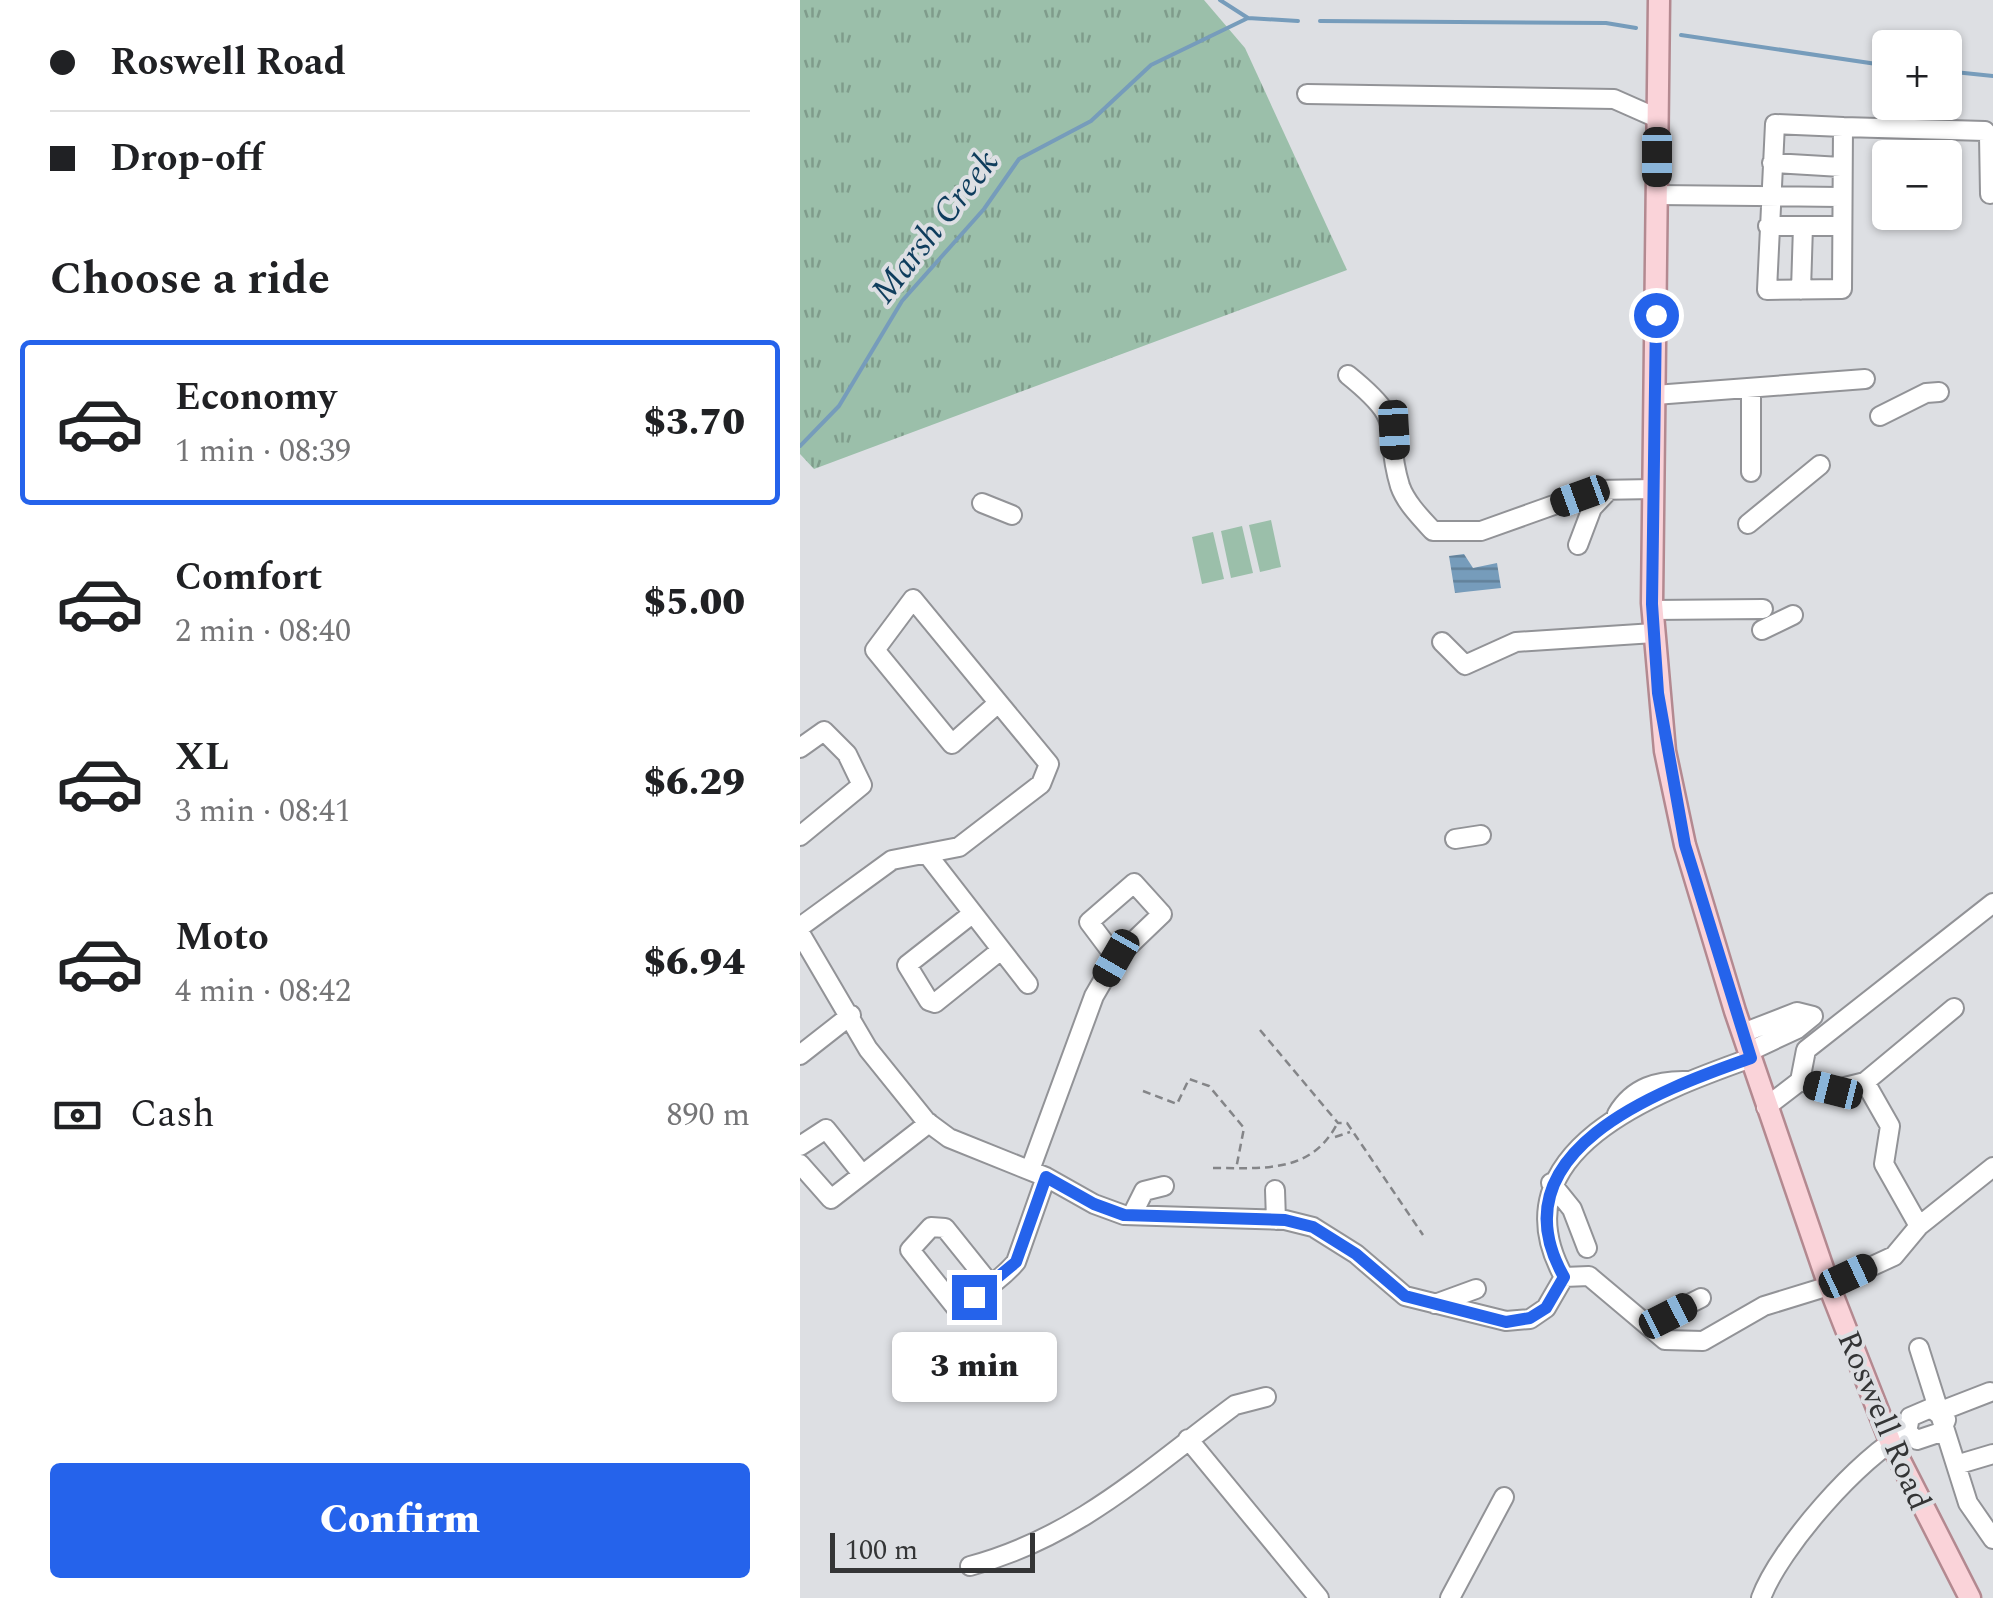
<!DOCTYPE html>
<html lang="en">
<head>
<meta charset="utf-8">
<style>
  :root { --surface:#fff; --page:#f2f2f2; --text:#202124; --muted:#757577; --line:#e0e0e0; --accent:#2563eb }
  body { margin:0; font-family:Spectral,serif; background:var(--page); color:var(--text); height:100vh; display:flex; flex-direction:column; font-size:38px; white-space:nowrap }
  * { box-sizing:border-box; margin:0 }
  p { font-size:32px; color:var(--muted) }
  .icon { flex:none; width:55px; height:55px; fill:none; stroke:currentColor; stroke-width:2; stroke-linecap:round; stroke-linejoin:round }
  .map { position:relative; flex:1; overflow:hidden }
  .drawer { display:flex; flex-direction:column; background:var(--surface); width:800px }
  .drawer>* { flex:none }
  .guide { display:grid; align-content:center; height:220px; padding:0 50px; background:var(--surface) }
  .tools { position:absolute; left:1072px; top:30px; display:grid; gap:20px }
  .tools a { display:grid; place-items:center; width:90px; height:90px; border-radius:10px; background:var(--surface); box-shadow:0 2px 8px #0004; font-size:50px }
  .scale { position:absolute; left:30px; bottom:25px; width:205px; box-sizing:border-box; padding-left:10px; border:5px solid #343536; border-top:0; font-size:28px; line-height:35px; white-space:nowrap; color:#343536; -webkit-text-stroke:8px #dddfe3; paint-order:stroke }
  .end { position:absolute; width:45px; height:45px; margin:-22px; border:12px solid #2563eb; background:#fff; box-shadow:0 0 0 5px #fff }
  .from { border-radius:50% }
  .bubble { position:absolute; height:70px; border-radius:10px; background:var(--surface); box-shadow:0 2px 8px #0004; font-size:32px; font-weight:800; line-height:70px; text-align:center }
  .car { position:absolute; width:30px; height:60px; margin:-30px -15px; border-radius:12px; box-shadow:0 0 8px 2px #0007; background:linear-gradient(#222 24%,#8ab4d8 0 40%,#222 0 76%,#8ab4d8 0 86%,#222 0) }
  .guide b { display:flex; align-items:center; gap:35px; height:95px; font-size:38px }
  .guide b+b { border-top:2px solid var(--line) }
  .guide i { width:25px; height:25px; background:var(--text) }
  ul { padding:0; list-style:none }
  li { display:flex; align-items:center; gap:30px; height:165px; margin:0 20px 15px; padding:0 30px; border:5px solid transparent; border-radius:10px }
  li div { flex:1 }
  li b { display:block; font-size:38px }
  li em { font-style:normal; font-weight:800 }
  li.current { border-color:var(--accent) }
  li>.icon { width:90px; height:90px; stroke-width:1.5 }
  h2 { padding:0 50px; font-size:45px; line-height:120px }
  .pay { display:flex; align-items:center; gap:25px; height:110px; padding:0 50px; font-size:38px }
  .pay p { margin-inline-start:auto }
  .action { display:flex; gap:20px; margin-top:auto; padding:20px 50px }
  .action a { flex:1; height:115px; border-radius:10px; background:var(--accent); color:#fff; font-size:40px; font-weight:800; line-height:115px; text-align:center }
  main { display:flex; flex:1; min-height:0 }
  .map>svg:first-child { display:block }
  .grass { fill:#9bbfaa }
  .park { fill:url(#park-tufts) }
  .water { fill:url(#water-rules) }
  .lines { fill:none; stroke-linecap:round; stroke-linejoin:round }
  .stream { stroke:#769cbb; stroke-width:4 }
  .minor-casing { stroke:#929397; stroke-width:22 }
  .major-casing { stroke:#b38990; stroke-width:25 }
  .path { stroke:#848588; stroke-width:2.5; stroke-dasharray:8 5; stroke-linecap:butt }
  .minor { stroke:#fff; stroke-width:18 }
  .major { stroke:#fad3d9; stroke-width:20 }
  .route { stroke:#2563eb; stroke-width:12 }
  .labels { text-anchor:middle; stroke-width:8; stroke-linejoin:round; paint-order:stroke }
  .street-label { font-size:32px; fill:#343536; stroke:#dddfe3 }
  .water-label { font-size:35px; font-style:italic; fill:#0f3d5d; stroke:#dddfe3 }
</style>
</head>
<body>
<main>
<section class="drawer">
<div class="guide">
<b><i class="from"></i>Roswell Road</b>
<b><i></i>Drop-off</b>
</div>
<h2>Choose a ride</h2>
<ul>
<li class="current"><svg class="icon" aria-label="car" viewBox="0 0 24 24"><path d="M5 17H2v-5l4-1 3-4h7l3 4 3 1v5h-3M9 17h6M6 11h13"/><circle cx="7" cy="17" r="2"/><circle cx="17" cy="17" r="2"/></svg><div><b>Economy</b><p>1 min · 08:39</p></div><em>$3.70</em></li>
<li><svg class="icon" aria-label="car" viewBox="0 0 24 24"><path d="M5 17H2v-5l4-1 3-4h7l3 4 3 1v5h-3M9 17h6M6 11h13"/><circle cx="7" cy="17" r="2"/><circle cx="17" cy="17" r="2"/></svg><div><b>Comfort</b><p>2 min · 08:40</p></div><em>$5.00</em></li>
<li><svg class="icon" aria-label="car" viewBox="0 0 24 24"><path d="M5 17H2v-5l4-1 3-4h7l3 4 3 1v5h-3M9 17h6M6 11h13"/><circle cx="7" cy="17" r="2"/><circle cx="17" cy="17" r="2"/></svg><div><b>XL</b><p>3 min · 08:41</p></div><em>$6.29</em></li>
<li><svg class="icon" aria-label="car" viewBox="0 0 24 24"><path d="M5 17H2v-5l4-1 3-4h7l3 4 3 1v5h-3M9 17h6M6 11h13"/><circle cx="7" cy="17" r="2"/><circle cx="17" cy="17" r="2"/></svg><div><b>Moto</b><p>4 min · 08:42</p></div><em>$6.94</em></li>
</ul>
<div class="pay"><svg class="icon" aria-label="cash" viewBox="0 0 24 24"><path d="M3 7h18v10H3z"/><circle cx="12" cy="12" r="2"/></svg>Cash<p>890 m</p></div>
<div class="action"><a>Confirm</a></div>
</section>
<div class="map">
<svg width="1193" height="1598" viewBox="0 0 1193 1598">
  <defs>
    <pattern id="park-tufts" width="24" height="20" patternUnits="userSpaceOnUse" patternTransform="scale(2.5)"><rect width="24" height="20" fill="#9bbfaa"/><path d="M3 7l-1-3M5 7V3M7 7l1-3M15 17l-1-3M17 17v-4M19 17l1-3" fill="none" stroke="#7f9c8b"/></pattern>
    <pattern id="water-rules" width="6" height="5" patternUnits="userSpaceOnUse" patternTransform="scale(2.5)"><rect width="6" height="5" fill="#769cbb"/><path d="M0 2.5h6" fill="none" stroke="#628099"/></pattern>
  </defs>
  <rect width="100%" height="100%" fill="#dddfe3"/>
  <path class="grass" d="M471,520L481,567L460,572L449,525Z
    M442,526L453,573L431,578L421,531Z
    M413,532L424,579L402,584L392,537Z"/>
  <path class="park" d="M0,0H404L445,48L547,270L14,469L0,454Z"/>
  <path class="water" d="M664,554L673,568L697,563L701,588L655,593L649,556Z"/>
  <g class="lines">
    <path class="stream" d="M420,0L448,18L498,21
      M520,21L806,23L836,28
      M881,35L1090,66
      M1145,71L1193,76
      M0,446L39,406L102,301L184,209L219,159L291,121L351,65L448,18"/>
    <g class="minor-casing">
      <path id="minor" d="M507,94L814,99L857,118
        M975,124L1043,127L1042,289L967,290Z
        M1043,127L1185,131L1189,136L1190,194
        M972,163L1041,167
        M857,195L1040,197
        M968,226H1041
        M1001,290L1003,226
        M548,375C611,426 581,424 600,486C606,503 621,518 633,531H681L796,490L854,489
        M855,395L1065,379
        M1080,416L1126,393L1139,392
        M951,472V388
        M182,503L212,515
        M948,524L1020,465
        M778,545L792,508L809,490
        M853,610L963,609
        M962,630L993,615
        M642,642L665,665L716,642L854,633
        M0,748L24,731L47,754L62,785L0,836
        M655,839L681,835
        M127,854L228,984
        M172,914L107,965L129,1001L135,1003L201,950
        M0,927L92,860L159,847L241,784L249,764L113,599L75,650L152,744L197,704
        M0,933L68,1049L126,1121L149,1138L246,1177L294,1204L324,1215L485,1220L513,1227L556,1254L605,1296L706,1321L730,1319L746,1308L764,1277
        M943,1033L997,1012L1013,1016L997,1029L948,1052
        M0,1055L51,1015
        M1000,1081L1033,1090L1065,1082L1090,1126L1084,1164L1119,1226L1193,1167
        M1065,1082L1154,1008
        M966,1107L1000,1081L1006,1050L1193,903
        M817,1114C833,1087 858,1080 888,1081
        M0,1146L26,1129L62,1174
        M0,1164L31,1199L129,1123
        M230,1170L294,996L316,958L289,922L334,883L362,914L316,958
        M751,1183L772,1209L787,1248
        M475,1190L476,1220
        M332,1215L344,1191L364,1186
        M764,1277L789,1276L865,1340L903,1341L964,1306L1029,1286L1094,1256L1119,1226
        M764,1277C694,1151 858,1091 951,1058
        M190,1284L145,1228L131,1227L110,1250L157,1309C177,1294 200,1281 216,1262L246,1177
        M635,1304L676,1289
        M855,1331L867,1315L901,1298
        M1119,1348L1168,1503L1193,1539
        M1141,1411L1190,1392
        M388,1439L519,1598
        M1156,1465L1193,1454
        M170,1566C278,1537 347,1470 435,1405L466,1397
        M650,1598L704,1497
        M961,1598C980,1547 1060,1457 1107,1432L1110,1417L1131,1408L1146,1420L1141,1432L1117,1440L1107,1432"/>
    </g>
    <g class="major-casing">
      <path id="major" d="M859,0L852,603L865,751L885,845L935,1011L1029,1286L1090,1441L1170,1598"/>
    </g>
    <path class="path" d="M460,1030L538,1123H547L623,1235
      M343,1091L377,1104L389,1079L409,1086L444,1128L436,1169
      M535,1137L550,1132
      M413,1168C462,1168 511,1174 537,1124"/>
    <use href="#minor" class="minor"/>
    <use href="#major" class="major"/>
  </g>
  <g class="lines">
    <path class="route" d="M174,1297L216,1262L246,1177L294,1204L324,1215L485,1220L513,1227L556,1254L605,1296L706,1322L730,1318L746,1308L764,1277C693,1152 858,1090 951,1058L885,845L858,693L852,604L856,315"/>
  </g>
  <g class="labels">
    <g class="street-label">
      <text transform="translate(1085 1420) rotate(67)" y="11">Roswell Road</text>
    </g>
    <g class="water-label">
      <text transform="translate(134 226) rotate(-52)" y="12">Marsh Creek</text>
    </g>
  </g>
</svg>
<div class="tools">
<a>+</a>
<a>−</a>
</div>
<div class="scale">100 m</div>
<i class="end from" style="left:856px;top:315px"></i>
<i class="end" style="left:174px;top:1297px"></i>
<div class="bubble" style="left:92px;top:1332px;width:165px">3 min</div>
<i class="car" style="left:857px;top:157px;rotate:180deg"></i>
<i class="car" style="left:594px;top:430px;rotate:177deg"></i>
<i class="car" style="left:780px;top:496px;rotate:250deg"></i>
<i class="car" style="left:316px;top:958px;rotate:210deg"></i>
<i class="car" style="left:1033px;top:1090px;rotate:284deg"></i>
<i class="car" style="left:1048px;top:1276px;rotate:65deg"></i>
<i class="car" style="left:868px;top:1316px;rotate:63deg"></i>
</div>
</main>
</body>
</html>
